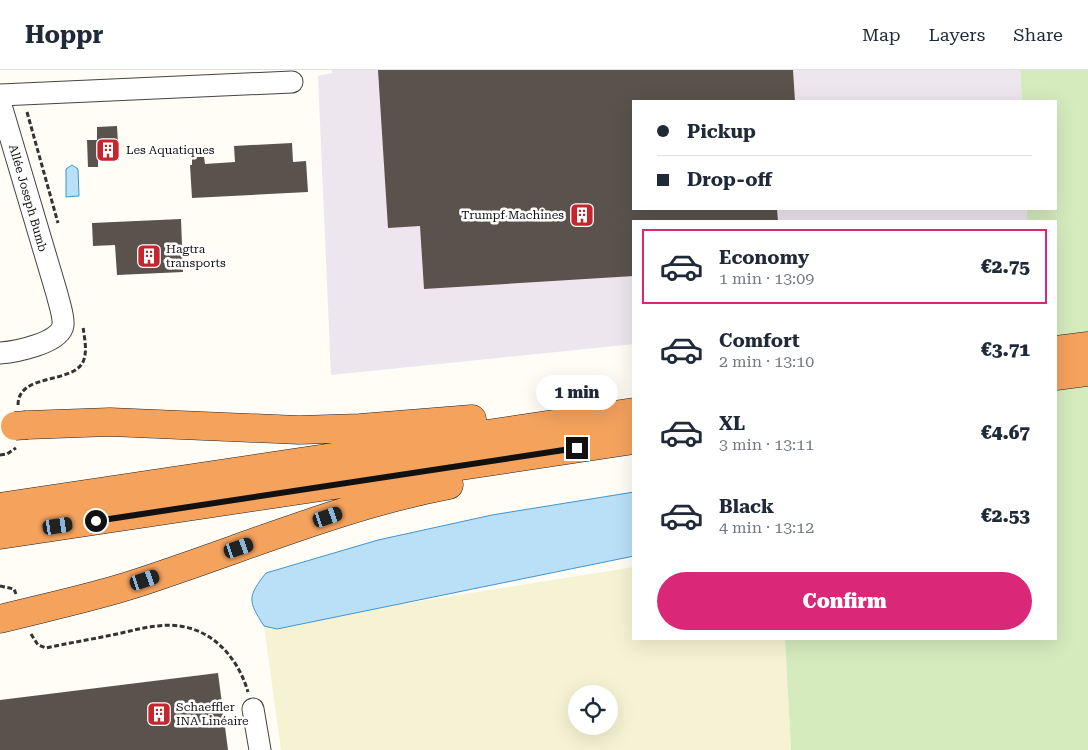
<!DOCTYPE html>
<html lang="en">
<head>
<meta charset="utf-8">
<style>
  :root { --surface:#fff; --page:#f6f6f7; --text:#1f2937; --muted:#747a83; --line:#e0e1e3; --accent:#db2777 }
  body { margin:0; font-family:"Roboto Serif",serif; background:var(--page); color:var(--text); height:100vh; display:flex; flex-direction:column; font-size:19px; white-space:nowrap }
  * { box-sizing:border-box; margin:0 }
  p { font-size:16px; color:var(--muted) }
  .icon { flex:none; width:28px; height:28px; fill:none; stroke:currentColor; stroke-width:2; stroke-linecap:round; stroke-linejoin:round }
  .map { position:relative; flex:1; overflow:hidden }
  .panel { position:absolute; left:632px; top:150px; width:425px; height:420px; display:flex; flex-direction:column; background:var(--surface); border-radius:0px; box-shadow:0 5px 20px #0002 }
  .panel>* { flex:none }
  .guide { position:absolute; left:632px; top:30px; width:425px; height:110px; border-radius:0px; box-shadow:0 5px 20px #0002; display:grid; align-content:center; height:110px; padding:0 25px; background:var(--surface) }
  .tools { position:absolute; left:568px; top:615px; display:grid; gap:10px }
  .tools a { display:grid; place-items:center; width:50px; height:50px; border-radius:50%; background:var(--surface); box-shadow:0 5px 20px #0002; font-size:25px }
  .end { position:absolute; width:22px; height:22px; margin:-11px; border:6px solid #111; background:#fff; box-shadow:0 0 0 2px #fff }
  .from { border-radius:50% }
  .bubble { position:absolute; height:35px; border-radius:18px; background:var(--surface); box-shadow:0 5px 20px #0002; font-size:16px; font-weight:800; line-height:35px; text-align:center }
  .car { position:absolute; width:15px; height:30px; margin:-15px -8px; border-radius:6px; box-shadow:0 0 4px 1px #0007; background:linear-gradient(#222 24%,#8ab4d8 0 40%,#222 0 76%,#8ab4d8 0 86%,#222 0) }
  .guide b { display:flex; align-items:center; gap:18px; height:48px; font-size:19px }
  .guide b+b { border-top:1px solid var(--line) }
  .guide i { width:12px; height:12px; background:var(--text) }
  ul { padding:9px 0 0; list-style:none }
  li { display:flex; align-items:center; gap:15px; height:75px; margin:0 10px 8px; padding:0 15px; border:2px solid transparent; border-radius:0px }
  li div { flex:1 }
  li b { display:block; font-size:19px }
  li em { font-style:normal; font-weight:800 }
  li.active { border-color:var(--accent) }
  li>.icon { width:45px; height:45px; stroke-width:1.5 }
  .action { display:flex; gap:10px; margin-top:auto; padding:10px 25px }
  .action a { flex:1; height:58px; border-radius:30px; background:var(--accent); color:#fff; font-size:20px; font-weight:800; line-height:58px; text-align:center }
  header { display:flex; align-items:center; gap:30px; box-sizing:border-box; height:70px; padding:0 25px; background:var(--surface); border-bottom:1px solid var(--line) }
  header strong { font-size:24px }
  nav { display:flex; gap:28px; margin-inline-start:auto; font-size:18px }
  .map>svg:first-child { display:block }
  .industrial { fill:#eee6ef }
  .farmland { fill:#f6f3d4; fill-rule:evenodd }
  .green { fill:#d5ebbd }
  .water { fill:#b9e0f7; stroke:#3f96cf }
  .building { fill:#5a524d }
  .lines { fill:none; stroke-linecap:round; stroke-linejoin:round }
  .minor-casing { stroke:#444; stroke-width:23 }
  .highway-casing { stroke:#222; stroke-width:29 }
  .path { stroke:#333; stroke-width:3; stroke-dasharray:5 2.5; stroke-linecap:butt }
  .minor { stroke:#fff; stroke-width:21 }
  .highway { stroke:#f5a25d; stroke-width:28 }
  .highway-bridge-casing { stroke:#222; stroke-width:29; stroke-linecap:butt }
  .highway-bridge { stroke:#f5a25d; stroke-width:28 }
  .route { stroke:#111; stroke-width:6 }
  .labels { text-anchor:middle; stroke-width:5; stroke-linejoin:round; paint-order:stroke }
  .poi-label { font-size:12px; fill:#111; stroke:#fff; text-anchor:start }
  .street-label { font-size:12px; fill:#111; stroke:#fff }
</style>
</head>
<body>
<header>
<strong>Hoppr</strong>
<nav><a>Map</a><a>Layers</a><a>Share</a></nav>
</header>
<div class="map">
<svg width="1088" height="680" viewBox="0 0 1088 680">
  <rect width="100%" height="100%" fill="#fffdf5"/>
  <path class="industrial" d="M332,0H1020L1022,31H634V139H1027V151H634V274L331,305L318,6L332,3Z"/>
  <path class="farmland" d="M634,497V569H785L791,680H281L264,556ZM576,624H609V656H576Z"/>
  <path class="green" d="M1020,0H1088V680H791L785,569H1056V151H1027V139H1056V31H1022Z"/>
  <path class="water" d="M72,95L78,99L79,126L66,127V99Z
    M634,422V486L277,559L264,556C248,531 247,527 266,503L378,470L492,445Z"/>
  <path class="building" d="M378,0H793L795,31H634V139H777L778,151H634V206L424,219L420,156L388,158Z
    M117,56L119,90H98V97H88L87,70H97V57Z
    M292,73L293,92L306,91L308,122L192,128L190,95H192V87H204L205,94L235,92L234,76Z
    M181,149L183,202L117,205L115,175L93,176L92,153Z
    M218,603L228,680H0V630Z"/>
  <g class="lines">
    <g class="minor-casing">
      <path id="minor" d="M0,25L292,12
        M0,32L57,224C59,233 64,246 63,255C61,273 15,282 0,283
        M253,639L260,680"/>
    </g>
    <g class="highway-casing">
      <path id="highway" d="M1056,280L1088,276
        M1056,306L1088,302
        M27,355L110,352L299,360L360,358L472,349
        M0,437L634,342
        M0,465L634,370
        M0,549C43,538 86,529 128,516C235,482 339,436 449,415"/>
    </g>
    <path class="path" d="M27,42L58,153
      M18,335C18,303 72,314 83,292C88,281 84,267 83,256
      M0,385L7,384L16,378
      M0,516L14,519L16,524
      M31,564L38,575L46,578C69,573 93,569 117,564C131,561 144,557 158,556C203,550 236,581 248,622"/>
    <use href="#minor" class="minor"/>
    <use href="#highway" class="highway"/>
    <g class="highway-bridge-casing">
      <path id="highway-bridge" d="M15,356L27,355"/>
    </g>
    <use href="#highway-bridge" class="highway-bridge"/>
  </g>
  <g class="lines">
    <path class="route" d="M96,451L577,378"/>
  </g>
  <defs>
    <g id="building-square" transform="scale(1.25)"><rect x="-9" y="-9" width="18" height="18" rx="4" fill="#c4262e" stroke="#fff"/><path d="M-4-6H4V6H1V3H-1V6H-4ZM-2.5-4.3h1.7v1.8h-1.7ZM.8-4.3h1.7v1.8H.8ZM-2.5-1h1.7V.8h-1.7ZM.8-1h1.7V.8H.8Z" fill="#fff"/></g>
  </defs>
  <g fill-rule="evenodd">
    <use href="#building-square" x="108" y="80"/>
    <use href="#building-square" x="582" y="145"/>
    <use href="#building-square" x="149" y="186"/>
    <use href="#building-square" x="159" y="644"/>
  </g>
  <g class="labels">
    <g class="poi-label">
      <text x="126" y="84">Les Aquatiques</text>
      <text x="564" y="149" text-anchor="end">Trumpf Machines</text>
      <text x="166" y="183">Hagtra<tspan x="166" dy="14">transports</tspan></text>
      <text x="176" y="641">Schaeffler<tspan x="176" dy="14">INA Linéaire</tspan></text>
    </g>
    <g class="street-label">
      <text transform="translate(28 128) rotate(74)" y="4">Allée Joseph Bumb</text>
    </g>
  </g>
</svg>
<div class="tools">
<a><svg class="icon" aria-label="locate" viewBox="0 0 24 24"><circle cx="12" cy="12" r="6"/><path d="M12 2v4M12 18v4M2 12h4M18 12h4"/></svg></a>
</div>
<i class="end from" style="left:96px;top:451px"></i>
<i class="end" style="left:577px;top:378px"></i>
<div class="bubble" style="left:536px;top:305px;width:82px">1 min</div>
<i class="car" style="left:328px;top:447px;rotate:71deg"></i>
<i class="car" style="left:58px;top:456px;rotate:81deg"></i>
<i class="car" style="left:239px;top:478px;rotate:71deg"></i>
<i class="car" style="left:145px;top:510px;rotate:71deg"></i>
<div class="guide">
<b><i class="from"></i>Pickup</b>
<b><i></i>Drop-off</b>
</div>
<section class="panel">
<ul>
<li class="active"><svg class="icon" aria-label="car" viewBox="0 0 24 24"><path d="M5 17H2v-5l4-1 3-4h7l3 4 3 1v5h-3M9 17h6M6 11h13"/><circle cx="7" cy="17" r="2"/><circle cx="17" cy="17" r="2"/></svg><div><b>Economy</b><p>1 min · 13:09</p></div><em>€2.75</em></li>
<li><svg class="icon" aria-label="car" viewBox="0 0 24 24"><path d="M5 17H2v-5l4-1 3-4h7l3 4 3 1v5h-3M9 17h6M6 11h13"/><circle cx="7" cy="17" r="2"/><circle cx="17" cy="17" r="2"/></svg><div><b>Comfort</b><p>2 min · 13:10</p></div><em>€3.71</em></li>
<li><svg class="icon" aria-label="car" viewBox="0 0 24 24"><path d="M5 17H2v-5l4-1 3-4h7l3 4 3 1v5h-3M9 17h6M6 11h13"/><circle cx="7" cy="17" r="2"/><circle cx="17" cy="17" r="2"/></svg><div><b>XL</b><p>3 min · 13:11</p></div><em>€4.67</em></li>
<li><svg class="icon" aria-label="car" viewBox="0 0 24 24"><path d="M5 17H2v-5l4-1 3-4h7l3 4 3 1v5h-3M9 17h6M6 11h13"/><circle cx="7" cy="17" r="2"/><circle cx="17" cy="17" r="2"/></svg><div><b>Black</b><p>4 min · 13:12</p></div><em>€2.53</em></li>
</ul>
<div class="action"><a>Confirm</a></div>
</section>
</div>
</body>
</html>
